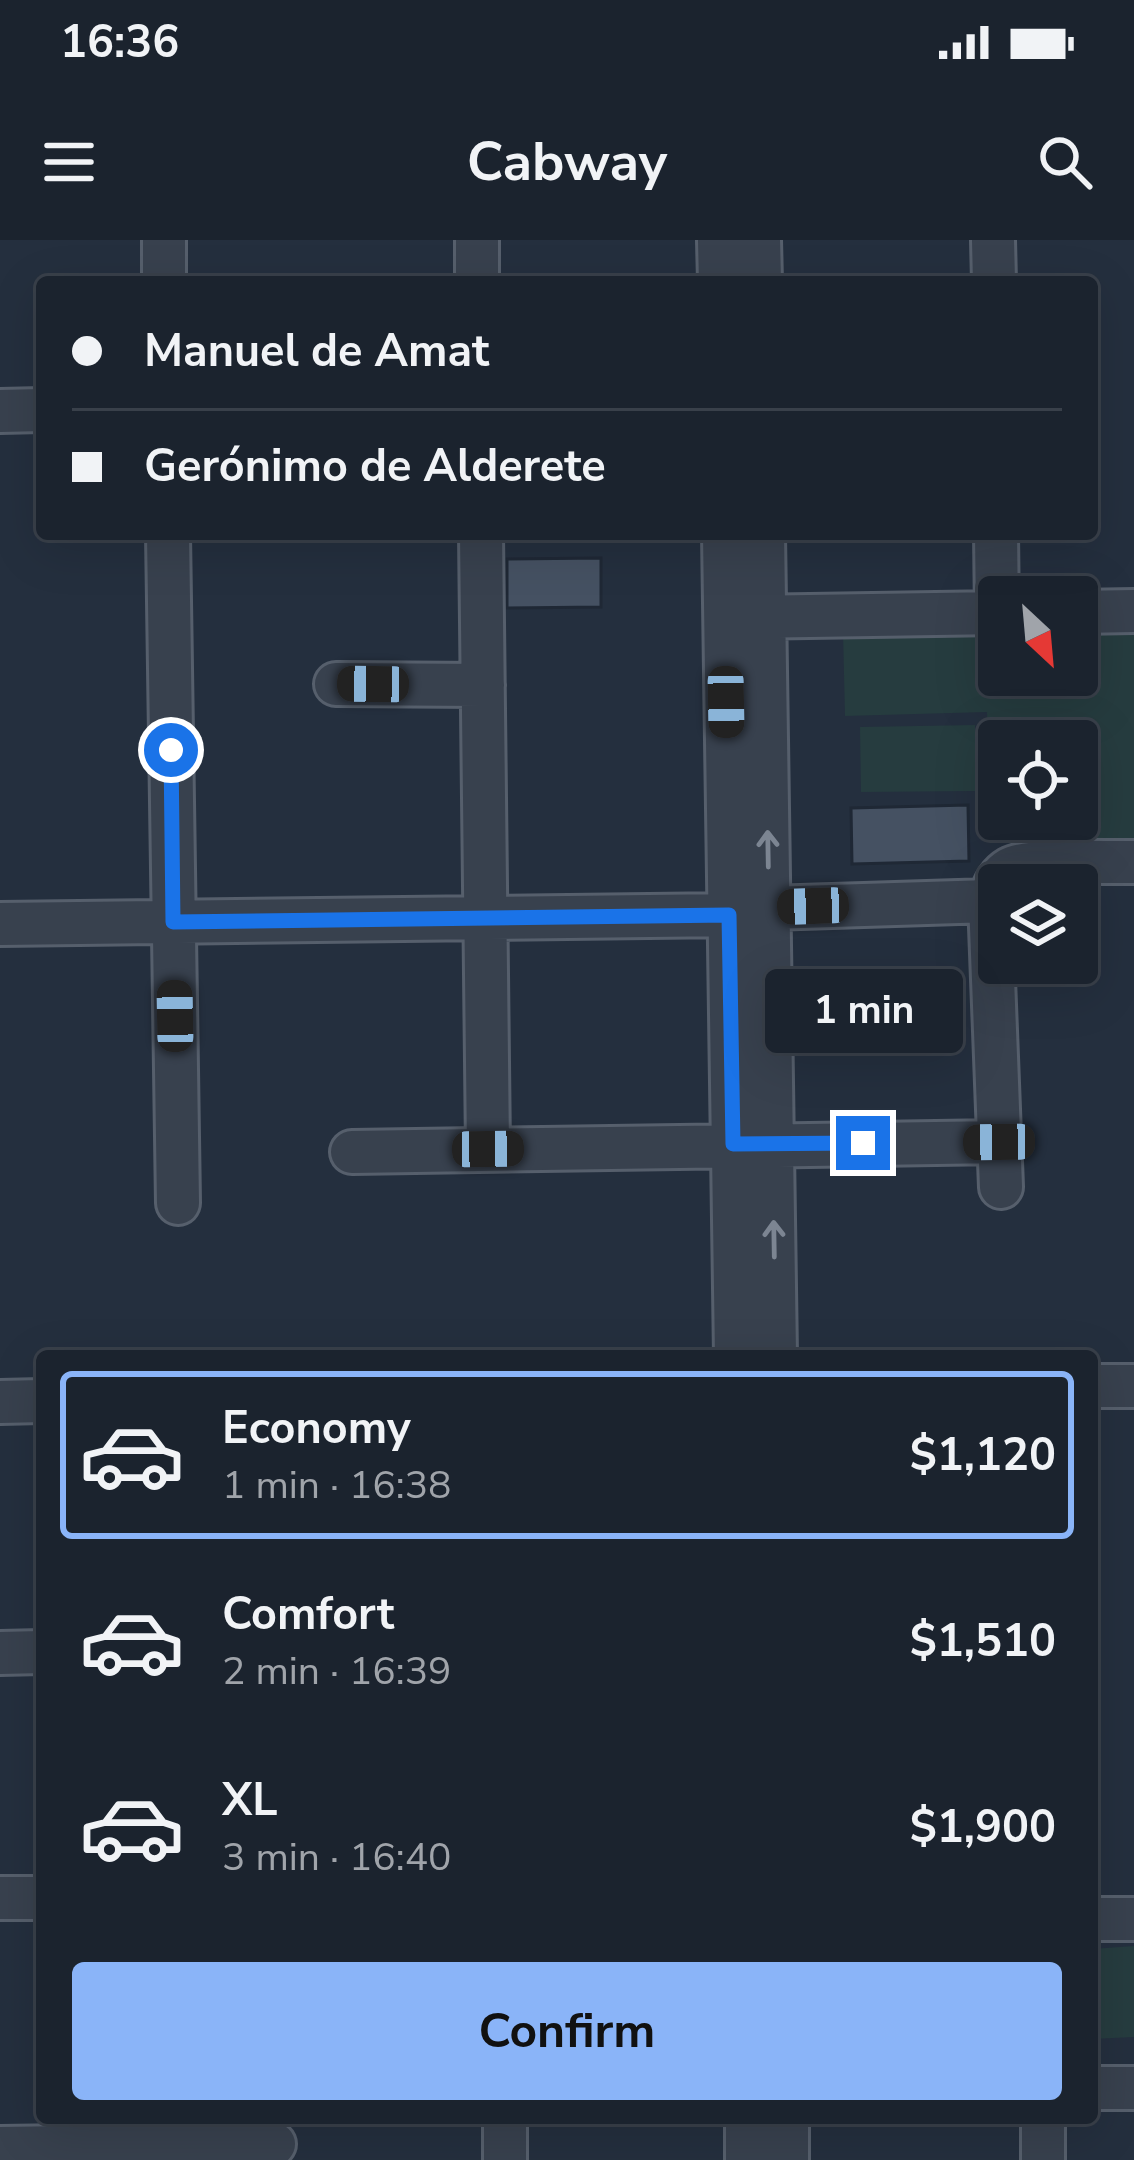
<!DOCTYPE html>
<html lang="en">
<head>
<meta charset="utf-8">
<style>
  :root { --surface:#1b232e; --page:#242b36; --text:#f1f3f6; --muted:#a0a4aa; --line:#39404a; --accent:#8ab4f8 }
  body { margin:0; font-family:"Nunito Sans",sans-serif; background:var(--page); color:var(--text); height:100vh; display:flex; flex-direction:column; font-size:45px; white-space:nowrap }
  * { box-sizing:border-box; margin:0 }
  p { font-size:39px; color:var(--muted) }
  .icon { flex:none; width:66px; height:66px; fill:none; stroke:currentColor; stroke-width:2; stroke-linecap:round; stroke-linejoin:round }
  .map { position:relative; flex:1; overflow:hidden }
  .panel { position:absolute; left:36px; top:1110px; width:1062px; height:774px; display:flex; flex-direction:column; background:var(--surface); border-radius:12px; box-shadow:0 12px 48px #0002,0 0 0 3px var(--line) }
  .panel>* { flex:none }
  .banner { position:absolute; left:36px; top:36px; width:1062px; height:264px; border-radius:12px; box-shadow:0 12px 48px #0002,0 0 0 3px var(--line); display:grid; align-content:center; height:264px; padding:0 36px; background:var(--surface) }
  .needle { width:78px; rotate:154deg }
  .tools { position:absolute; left:978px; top:336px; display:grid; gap:24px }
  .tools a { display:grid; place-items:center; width:120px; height:120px; border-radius:12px; background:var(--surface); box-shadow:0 12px 48px #0002,0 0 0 3px var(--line); font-size:60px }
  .end { position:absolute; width:54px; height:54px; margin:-27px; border:15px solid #1a73e8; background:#fff; box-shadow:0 0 0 6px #fff }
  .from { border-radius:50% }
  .bubble { position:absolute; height:84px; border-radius:12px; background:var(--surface); box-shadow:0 12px 48px #0002,0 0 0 3px var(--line); font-size:39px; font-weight:700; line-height:84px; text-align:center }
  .car { position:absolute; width:36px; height:72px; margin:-36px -18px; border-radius:15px; box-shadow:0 0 9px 3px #0007; background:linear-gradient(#222 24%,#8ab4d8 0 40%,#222 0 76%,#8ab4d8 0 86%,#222 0) }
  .banner b { display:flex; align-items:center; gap:42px; height:114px; font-size:45px }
  .banner b+b { border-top:3px solid var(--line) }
  .banner i { width:30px; height:30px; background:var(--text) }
  ul { padding:21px 0 0; list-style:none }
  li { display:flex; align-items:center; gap:36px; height:168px; margin:0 24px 18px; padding:0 12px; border:6px solid transparent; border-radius:12px }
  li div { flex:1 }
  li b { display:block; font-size:45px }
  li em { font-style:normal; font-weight:700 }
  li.on { border-color:var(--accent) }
  li>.icon { width:108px; height:108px; stroke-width:1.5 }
  .button { display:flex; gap:24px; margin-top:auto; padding:24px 36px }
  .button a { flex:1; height:138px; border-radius:12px; background:var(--accent); color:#111; font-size:48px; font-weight:700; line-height:138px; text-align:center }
  .status { display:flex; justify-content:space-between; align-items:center; height:84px; padding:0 60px; background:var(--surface); direction:ltr }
  .status svg { height:33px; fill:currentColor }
  header { display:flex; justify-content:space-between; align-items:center; height:156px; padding:0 36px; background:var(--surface); font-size:54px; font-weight:700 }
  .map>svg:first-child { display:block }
  .green { fill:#263c3f; fill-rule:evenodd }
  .building { fill:#455162; stroke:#1f2835; stroke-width:3 }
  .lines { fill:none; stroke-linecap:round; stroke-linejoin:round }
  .minor-casing { stroke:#565f6c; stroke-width:48 }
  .minor { stroke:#38414e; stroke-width:42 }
  .oneway { stroke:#7c8592 }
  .route { stroke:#1a73e8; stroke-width:15 }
</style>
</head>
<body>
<div class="status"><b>16:36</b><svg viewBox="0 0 49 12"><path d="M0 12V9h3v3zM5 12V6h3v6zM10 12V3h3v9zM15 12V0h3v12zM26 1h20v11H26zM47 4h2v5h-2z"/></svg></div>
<header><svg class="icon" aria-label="menu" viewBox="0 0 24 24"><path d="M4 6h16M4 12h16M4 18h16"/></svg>Cabway<svg class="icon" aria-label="search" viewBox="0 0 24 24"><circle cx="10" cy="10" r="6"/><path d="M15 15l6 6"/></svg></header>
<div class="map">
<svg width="1134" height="1920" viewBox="0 0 1134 1920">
  <rect width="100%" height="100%" fill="#242f3e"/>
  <path class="green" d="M1134,385V599L989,602L987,472L845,476L843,392L999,388V435H1077V386ZM999,501H1077V579H999Z
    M975,485V551L861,552L860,487Z
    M1134,1706V1797L1092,1799V1709Z"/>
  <path class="building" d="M601,318V367L507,368V319Z
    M968,565L969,621L852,624L851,568Z"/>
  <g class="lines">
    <g class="minor-casing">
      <path id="minor" d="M164,0V42
        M477,0V42
        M719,0L720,42
        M759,0L760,42
        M993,0L994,42
        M0,171L42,170
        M168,294L178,963
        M481,294L488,909
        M724,294L736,1116
        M763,294L775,1116
        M996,294L997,373
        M1077,372L1134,371
        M738,377L999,373
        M336,444L483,445
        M769,668L990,661
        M0,684L729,675
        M352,912L999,902
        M1001,947L990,661C993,648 998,636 1010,629C1029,618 1108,623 1134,622
        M1092,1146H1134
        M0,1162L42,1161
        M0,1413L42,1412
        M0,1658H42
        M1092,1679H1134
        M1092,1848H1134
        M505,1878V1920
        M747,1878V1920
        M787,1878V1920
        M1043,1878V1920
        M0,1908L274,1904"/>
    </g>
    <use href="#minor" class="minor"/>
  </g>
  <defs><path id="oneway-shaft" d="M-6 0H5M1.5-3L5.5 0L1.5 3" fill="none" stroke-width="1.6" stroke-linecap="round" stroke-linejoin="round" transform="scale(3)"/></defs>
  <g class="oneway">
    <use href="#oneway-shaft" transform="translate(768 609) rotate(-91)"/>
    <use href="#oneway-shaft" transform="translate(774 999) rotate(-91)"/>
  </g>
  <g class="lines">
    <path class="route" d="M171,510L173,682L729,675L733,904L863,903"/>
  </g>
</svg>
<div class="tools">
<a><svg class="needle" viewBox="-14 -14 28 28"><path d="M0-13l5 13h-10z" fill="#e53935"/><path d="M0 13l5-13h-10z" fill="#a0a4aa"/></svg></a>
<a><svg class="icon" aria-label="locate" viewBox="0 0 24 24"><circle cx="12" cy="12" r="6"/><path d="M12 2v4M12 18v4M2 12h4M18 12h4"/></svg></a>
<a><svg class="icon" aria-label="layers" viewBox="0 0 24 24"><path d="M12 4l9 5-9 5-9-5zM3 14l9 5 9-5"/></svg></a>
</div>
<i class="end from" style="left:171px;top:510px"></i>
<i class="end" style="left:863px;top:903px"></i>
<div class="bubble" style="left:765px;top:729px;width:198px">1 min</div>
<i class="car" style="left:373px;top:444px;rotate:271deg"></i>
<i class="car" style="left:726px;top:462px;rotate:179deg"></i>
<i class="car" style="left:813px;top:666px;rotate:268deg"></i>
<i class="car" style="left:175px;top:776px;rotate:359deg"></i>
<i class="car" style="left:999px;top:902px;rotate:269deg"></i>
<i class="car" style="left:488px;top:909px;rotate:89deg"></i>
<div class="banner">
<b><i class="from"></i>Manuel de Amat</b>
<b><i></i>Gerónimo de Alderete</b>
</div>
<section class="panel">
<ul>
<li class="on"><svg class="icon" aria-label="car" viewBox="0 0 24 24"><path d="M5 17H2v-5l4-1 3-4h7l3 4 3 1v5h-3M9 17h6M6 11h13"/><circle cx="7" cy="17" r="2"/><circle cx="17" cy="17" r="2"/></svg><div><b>Economy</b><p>1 min · 16:38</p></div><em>$1,120</em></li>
<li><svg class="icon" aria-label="car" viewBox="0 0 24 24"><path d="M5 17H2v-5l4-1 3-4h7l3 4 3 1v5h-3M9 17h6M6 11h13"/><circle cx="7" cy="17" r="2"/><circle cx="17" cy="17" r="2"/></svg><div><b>Comfort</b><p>2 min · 16:39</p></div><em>$1,510</em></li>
<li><svg class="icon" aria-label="car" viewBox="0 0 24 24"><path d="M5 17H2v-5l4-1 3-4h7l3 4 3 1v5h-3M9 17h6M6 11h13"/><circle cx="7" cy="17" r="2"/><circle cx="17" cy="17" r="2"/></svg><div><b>XL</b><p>3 min · 16:40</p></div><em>$1,900</em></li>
</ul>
<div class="button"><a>Confirm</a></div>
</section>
</div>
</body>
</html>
